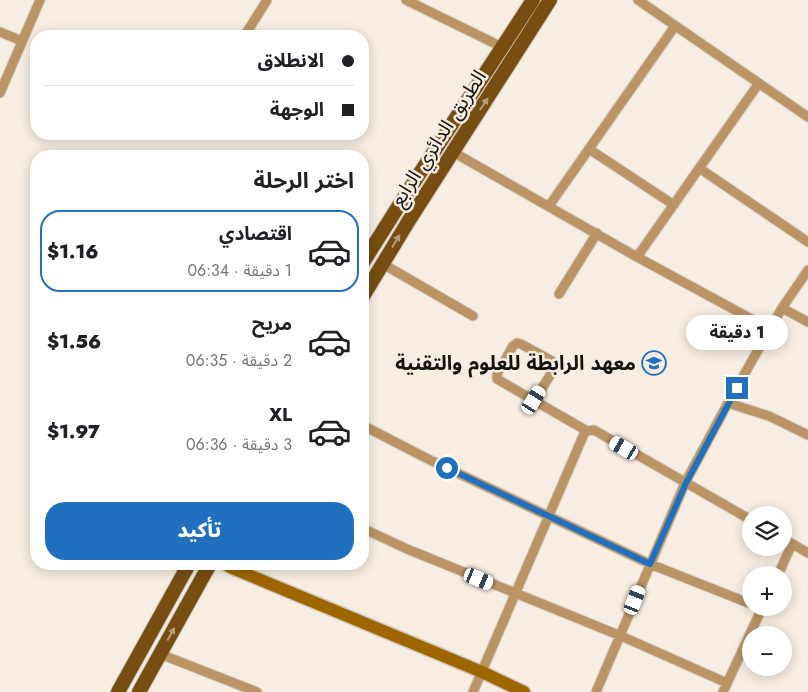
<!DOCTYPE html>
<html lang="ar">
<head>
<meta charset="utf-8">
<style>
  :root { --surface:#fff; --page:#f2f2f2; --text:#202124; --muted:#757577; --line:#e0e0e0; --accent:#2170bf }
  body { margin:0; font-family:Jost,"Noto Sans Arabic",sans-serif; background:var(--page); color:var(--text); direction:rtl; height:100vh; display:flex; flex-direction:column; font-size:19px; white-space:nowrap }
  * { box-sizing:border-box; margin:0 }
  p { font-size:16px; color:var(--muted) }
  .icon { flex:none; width:28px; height:28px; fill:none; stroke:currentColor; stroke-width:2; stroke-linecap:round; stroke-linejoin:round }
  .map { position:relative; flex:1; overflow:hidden; direction:ltr }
  .panel { position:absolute; left:30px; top:150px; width:339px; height:420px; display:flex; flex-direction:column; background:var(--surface); border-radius:20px; box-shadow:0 2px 12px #0003; direction:rtl }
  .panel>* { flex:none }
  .banner { position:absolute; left:30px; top:30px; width:339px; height:110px; border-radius:20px; box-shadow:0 2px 12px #0003; direction:rtl; display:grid; align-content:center; height:110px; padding:0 15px; background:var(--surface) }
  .tools { position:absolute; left:742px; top:506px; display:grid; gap:10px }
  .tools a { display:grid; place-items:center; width:50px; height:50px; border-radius:50%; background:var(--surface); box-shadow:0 2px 12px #0003; font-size:25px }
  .end { position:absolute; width:22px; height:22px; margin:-11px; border:6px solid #2170bf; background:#fff; box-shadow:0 0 0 2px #fff }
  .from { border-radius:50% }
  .bubble { position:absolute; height:35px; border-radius:18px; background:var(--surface); box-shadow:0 2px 12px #0003; font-size:16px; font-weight:800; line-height:35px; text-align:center; direction:rtl }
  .car { position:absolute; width:15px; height:30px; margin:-15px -8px; border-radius:6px; box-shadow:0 0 4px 1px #0007; background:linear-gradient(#fff 24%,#345 0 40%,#fff 0 76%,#345 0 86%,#fff 0) }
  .banner b { display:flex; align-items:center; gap:18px; height:48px; font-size:19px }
  .banner b+b { border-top:1px solid var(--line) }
  .banner i { width:12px; height:12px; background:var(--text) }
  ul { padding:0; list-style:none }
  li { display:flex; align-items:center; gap:15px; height:82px; margin:0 10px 8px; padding:0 5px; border:2px solid transparent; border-radius:20px }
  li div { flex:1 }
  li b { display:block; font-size:19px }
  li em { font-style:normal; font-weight:800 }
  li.on { border-color:var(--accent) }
  li>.icon { width:45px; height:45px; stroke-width:1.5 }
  h2 { padding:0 15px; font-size:22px; line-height:60px }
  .button { display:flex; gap:10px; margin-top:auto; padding:10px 15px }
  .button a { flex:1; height:58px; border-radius:20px; background:var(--accent); color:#fff; font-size:20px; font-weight:800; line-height:58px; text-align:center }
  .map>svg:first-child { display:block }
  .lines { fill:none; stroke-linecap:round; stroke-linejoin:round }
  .street-casing { stroke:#d3cac0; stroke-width:11 }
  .secondary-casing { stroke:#d3cac0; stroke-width:15 }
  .primary-casing { stroke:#d3cac0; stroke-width:16 }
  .street { stroke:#ba9464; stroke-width:9 }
  .secondary { stroke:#9e6600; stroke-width:12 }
  .primary { stroke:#764e12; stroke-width:14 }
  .oneway { fill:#b69e7a }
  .route { stroke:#2170bf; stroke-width:6 }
  .labels { text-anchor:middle; stroke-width:5; stroke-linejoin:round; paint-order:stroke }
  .street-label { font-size:20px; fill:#16130f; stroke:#f7ede2 }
  .poi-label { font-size:20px; font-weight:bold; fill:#16130f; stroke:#f7ede2; text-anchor:end }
</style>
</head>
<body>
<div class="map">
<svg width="808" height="692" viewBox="0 0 808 692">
  <rect width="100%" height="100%" fill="#f7ede2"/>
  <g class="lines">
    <g class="street-casing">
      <path id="street" d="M406,0L502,47
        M638,0L808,117
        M0,32L22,41
        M245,35L267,0
        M0,93L40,0
        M589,149L674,205
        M453,152L637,257L770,329
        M699,168L808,242
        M549,206L675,26
        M637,257L759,83
        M383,264L473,316
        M559,294L597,233
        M782,308L808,322
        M534,401L554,369L555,365L552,361L521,344L517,343L513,346L497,374V379L587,431
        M728,403L769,416L808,435
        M362,425L430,460L650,564L751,604
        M362,528L407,549L621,636L727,683
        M784,539L808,553
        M778,575L792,544
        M160,654L257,692
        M473,692L584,434L587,431L594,430L751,520
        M596,692L685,483L728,403L782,308L808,270
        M723,692L762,608"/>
    </g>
    <g class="secondary-casing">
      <path id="secondary" d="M225,564L232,568L482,672L524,692"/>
    </g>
    <g class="primary-casing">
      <path id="primary" d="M362,264L403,199L533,0
        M362,298L408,222L550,0
        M118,692L189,564
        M139,692L210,564"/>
    </g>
    <use href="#street" class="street"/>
    <use href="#secondary" class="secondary"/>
    <use href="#primary" class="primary"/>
  </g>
  <defs><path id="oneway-solid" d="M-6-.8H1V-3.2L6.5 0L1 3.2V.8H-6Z" transform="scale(1.25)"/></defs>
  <g class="oneway">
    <use href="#oneway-solid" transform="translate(484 104) rotate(-57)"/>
    <use href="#oneway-solid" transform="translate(396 241) rotate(-58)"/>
    <use href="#oneway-solid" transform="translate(171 634) rotate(-61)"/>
  </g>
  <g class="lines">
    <path class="route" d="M447,468L650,564L686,483L737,388"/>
  </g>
  <defs>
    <g id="university-ring" transform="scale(1.25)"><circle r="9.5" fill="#f7ede2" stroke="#2170bf" stroke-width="1.5"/><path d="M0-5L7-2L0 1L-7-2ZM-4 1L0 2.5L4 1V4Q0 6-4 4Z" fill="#2170bf"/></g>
  </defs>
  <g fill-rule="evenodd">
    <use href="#university-ring" x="654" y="363"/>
  </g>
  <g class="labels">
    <g class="street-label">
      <text transform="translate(438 138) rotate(-57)" y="7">الطريق الدائري الرابع</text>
    </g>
    <g class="poi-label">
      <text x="636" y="370">معهد الرابطة للعلوم والتقنية</text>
    </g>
  </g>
</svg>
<div class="tools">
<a><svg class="icon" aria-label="layers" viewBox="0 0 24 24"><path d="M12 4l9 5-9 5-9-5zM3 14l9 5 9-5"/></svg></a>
<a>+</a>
<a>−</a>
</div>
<i class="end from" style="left:447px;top:468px"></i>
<i class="end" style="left:737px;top:388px"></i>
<div class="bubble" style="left:686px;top:315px;width:102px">1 دقيقة</div>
<i class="car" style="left:534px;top:400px;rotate:32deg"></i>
<i class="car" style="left:624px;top:448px;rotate:300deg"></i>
<i class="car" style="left:479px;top:579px;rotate:113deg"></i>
<i class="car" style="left:635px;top:600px;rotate:22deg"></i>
<div class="banner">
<b><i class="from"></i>الانطلاق</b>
<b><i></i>الوجهة</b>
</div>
<section class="panel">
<h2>اختر الرحلة</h2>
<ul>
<li class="on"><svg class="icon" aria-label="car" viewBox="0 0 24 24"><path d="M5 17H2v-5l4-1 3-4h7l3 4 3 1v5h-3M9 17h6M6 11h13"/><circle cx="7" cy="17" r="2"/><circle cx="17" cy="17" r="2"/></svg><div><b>اقتصادي</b><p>1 دقيقة · 06:34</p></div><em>$1.16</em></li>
<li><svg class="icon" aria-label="car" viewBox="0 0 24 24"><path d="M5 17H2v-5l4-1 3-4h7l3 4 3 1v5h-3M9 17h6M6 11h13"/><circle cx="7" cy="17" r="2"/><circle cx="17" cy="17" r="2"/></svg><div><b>مريح</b><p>2 دقيقة · 06:35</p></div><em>$1.56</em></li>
<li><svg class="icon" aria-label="car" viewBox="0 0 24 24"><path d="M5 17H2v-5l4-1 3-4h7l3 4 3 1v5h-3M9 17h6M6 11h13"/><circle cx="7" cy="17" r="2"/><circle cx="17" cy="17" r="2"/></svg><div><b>XL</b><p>3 دقيقة · 06:36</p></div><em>$1.97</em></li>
</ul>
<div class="button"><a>تأكيد</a></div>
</section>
</div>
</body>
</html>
